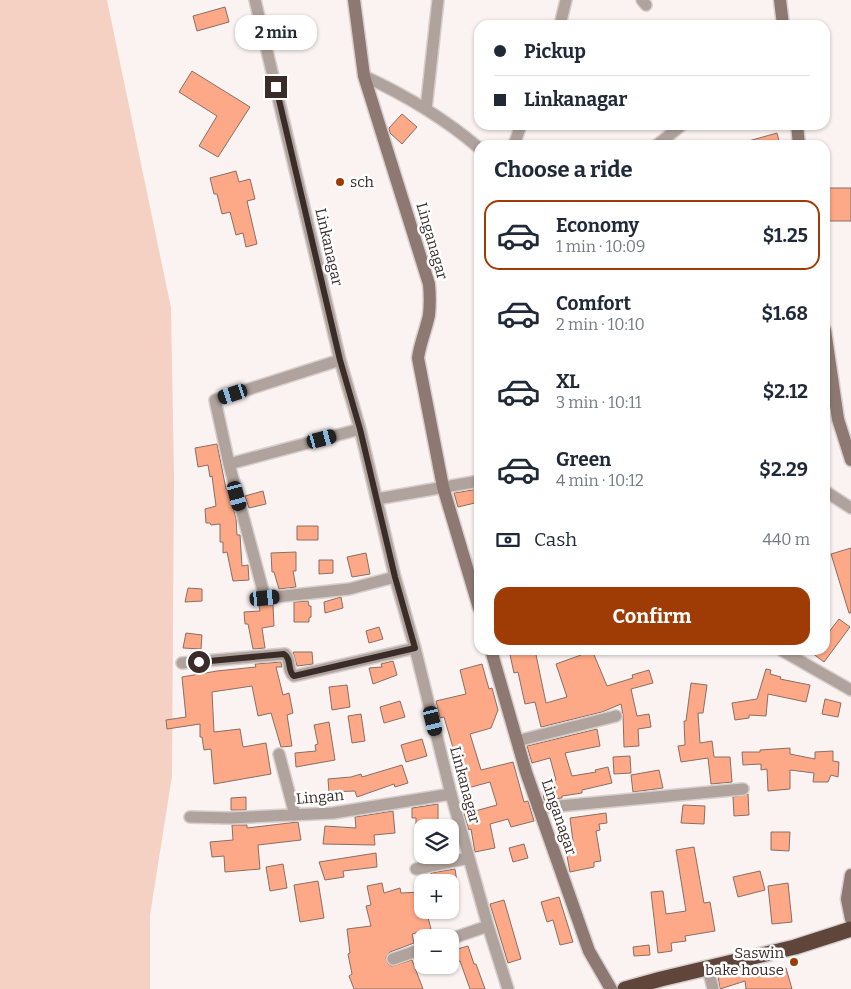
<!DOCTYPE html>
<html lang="en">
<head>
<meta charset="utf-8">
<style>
  :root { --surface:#fff; --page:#f2f2f3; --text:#1f2937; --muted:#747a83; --line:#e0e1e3; --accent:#9f3b04 }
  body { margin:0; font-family:Bitter,serif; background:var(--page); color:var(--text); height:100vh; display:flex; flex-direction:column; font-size:19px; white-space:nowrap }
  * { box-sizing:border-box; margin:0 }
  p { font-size:16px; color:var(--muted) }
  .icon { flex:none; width:28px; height:28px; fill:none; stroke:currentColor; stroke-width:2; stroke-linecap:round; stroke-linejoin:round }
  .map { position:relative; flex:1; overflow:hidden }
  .panel { position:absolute; left:474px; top:140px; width:356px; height:515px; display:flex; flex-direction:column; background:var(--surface); border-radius:15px; box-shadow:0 1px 4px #0004 }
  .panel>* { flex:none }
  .top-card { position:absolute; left:474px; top:20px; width:356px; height:110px; border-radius:15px; box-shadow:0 1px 4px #0004; display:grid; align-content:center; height:110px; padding:0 20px; background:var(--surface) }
  .fabs { position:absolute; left:414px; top:819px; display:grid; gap:10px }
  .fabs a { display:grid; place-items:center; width:45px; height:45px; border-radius:10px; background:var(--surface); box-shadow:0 1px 4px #0004; font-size:25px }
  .end { position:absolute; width:22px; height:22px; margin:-11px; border:6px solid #3a2d29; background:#fff; box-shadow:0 0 0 2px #fff }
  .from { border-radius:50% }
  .bubble { position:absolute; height:35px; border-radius:15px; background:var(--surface); box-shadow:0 1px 4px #0004; font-size:16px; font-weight:700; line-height:35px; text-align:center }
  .car { position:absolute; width:15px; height:30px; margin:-15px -8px; border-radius:6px; box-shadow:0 0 4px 1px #0007; background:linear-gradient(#222 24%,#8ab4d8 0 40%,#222 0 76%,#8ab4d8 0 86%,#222 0) }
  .top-card b { display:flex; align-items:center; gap:18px; height:48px; font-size:19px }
  .top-card b+b { border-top:1px solid var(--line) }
  .top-card i { width:12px; height:12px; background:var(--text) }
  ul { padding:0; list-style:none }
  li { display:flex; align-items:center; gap:15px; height:70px; margin:0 10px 8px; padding:0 10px; border:2px solid transparent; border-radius:15px }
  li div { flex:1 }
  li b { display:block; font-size:19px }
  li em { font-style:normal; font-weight:700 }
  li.selected { border-color:var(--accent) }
  li>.icon { width:45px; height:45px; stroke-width:1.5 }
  h2 { padding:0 20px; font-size:22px; line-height:60px }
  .pay { display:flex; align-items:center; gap:12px; height:55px; padding:0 20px; font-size:19px }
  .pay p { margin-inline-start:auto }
  .cta { display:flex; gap:10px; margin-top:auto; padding:10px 20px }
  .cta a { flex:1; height:58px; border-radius:15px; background:var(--accent); color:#fff; font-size:20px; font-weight:700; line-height:58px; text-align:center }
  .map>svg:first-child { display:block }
  .water { fill:#f4d1c3 }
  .building { fill:#fda887; stroke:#8b6e63 }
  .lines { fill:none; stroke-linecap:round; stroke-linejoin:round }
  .street-casing { stroke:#d7cfcd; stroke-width:14 }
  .secondary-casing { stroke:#d7cfcd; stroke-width:15 }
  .highway-casing { stroke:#d7cfcd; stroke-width:18 }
  .street { stroke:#b0a29c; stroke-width:11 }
  .secondary { stroke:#8d7972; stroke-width:12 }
  .highway { stroke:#60453b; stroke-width:15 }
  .route { stroke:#3a2d29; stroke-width:6 }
  .poi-dot { fill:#9f3b04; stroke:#fff; stroke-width:2 }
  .labels { text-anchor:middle; stroke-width:5; stroke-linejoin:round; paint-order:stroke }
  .poi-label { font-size:15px; fill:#3a2d29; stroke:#fff; text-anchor:start }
  .street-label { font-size:15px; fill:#3a2d29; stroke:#fff }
</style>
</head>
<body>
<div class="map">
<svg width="851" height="989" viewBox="0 0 851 989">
  <rect width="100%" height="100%" fill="#faf3f1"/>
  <path class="water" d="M0,0H107L171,308L174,477L172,776L150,915V989H0Z"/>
  <path class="building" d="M225,7L229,22L197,31L193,16Z
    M192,71L250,107L218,157L199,146L217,116L179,92Z
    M402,114L417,127L402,144L390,133L389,128Z
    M777,133L780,145H745V142Z
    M236,171L239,182L250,179L255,199L247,201L257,244L246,247L243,233L236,235L230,212L222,214L217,194H214L210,178Z
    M825,188H851V221H825Z
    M217,444L226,489H228L236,518L237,535H240L242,566L248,565L249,580L233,581L227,552L223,553V542H220V524L211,525L210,523H206L205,509L216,506L212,476L210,477L208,465L198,467L195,448Z
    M479,489V502L458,507L454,493Z
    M263,491L266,504L249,508L245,496Z
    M297,526H318V540H297Z
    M851,548V613H849L831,554Z
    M296,552V571H293L296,587L279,589L274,572H272L271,553Z
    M366,553L370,574L352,577L347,557Z
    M319,560H333V573L319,574Z
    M188,588L202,589V601L185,602Z
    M341,597L343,608L325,613L324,602Z
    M308,601L309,606H311V617L309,618V622H294V602Z
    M259,605H273L274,626L262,628L265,648L253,649L248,624H245L244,612L260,611Z
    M839,619L850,627L824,662L808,650H825V637Z
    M379,627L383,639L369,643L366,631Z
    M186,633L202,635L201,649L183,648Z
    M509,650H535L546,703L567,697L556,664L581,655L580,650H592L607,686L633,678L632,675L649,670L653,683L631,689L637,716L649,714L651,727L638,729L639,746L624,747L623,715L621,704L602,712L541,727L535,702L525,704L518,672L514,673Z
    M293,652H312L313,664L297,666Z
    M393,661L397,675L373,684L369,668L382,667L381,664Z
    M281,662L282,667H276L283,695L289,693L293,713L287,715L292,746L281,747L271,713L258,716L252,686L212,692L214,732L240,729L243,747L266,743L271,774L214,784L211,749L204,750L202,737H200V724L167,729L166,720L186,717L182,677L217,671L256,667L255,664Z
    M482,664L489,689L492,688L498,710L491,728L470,734L481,770L513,762L524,802L528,801L534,821L511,827L508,819L490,824L495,848L475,852L471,829L469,830L464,814L497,805L490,782L464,789L461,775L444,717L440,718L436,701L466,694L460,670Z
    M766,669L771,670L770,674L781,677L780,679L810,685L806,702L768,694L766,716L749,715V718L735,720L732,703L757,699Z
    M691,683L707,685L703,713H698L700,743L712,741L714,757H730L732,782L711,784L708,758L681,762L678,746L685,745L684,721H686Z
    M347,685L350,707L332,710L329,687Z
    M825,699L841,703L838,717L822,714Z
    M400,701L405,717L384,723L380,707Z
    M361,714L365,741L352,743L348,716Z
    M329,722L335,760L296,767L295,753L316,751L315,745L318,744L314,725Z
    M597,729L600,746L565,753L572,776L596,772L595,770L608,767L612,783L582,790V793L562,796V798L544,800L542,783L556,780L550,758L532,763L527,746Z
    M422,739L427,756L406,762L401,745Z
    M790,748V754L815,759V752L833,751V761L839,762L838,777L831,775L828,782H813L814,773L790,770V789L768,791L767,769L761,770V764L743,765L742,752H760V750Z
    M630,756L631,773L614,774L613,757Z
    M402,765L408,783L395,787L394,784L357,797L355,791L329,792L328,779L351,777L361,774L362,777Z
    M659,770L663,788L633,792L631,775Z
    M748,794L749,815L734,816L733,797Z
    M246,797V810H231V798Z
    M438,804V822L416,824V818H412V808Z
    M683,805L705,806L704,824L681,823Z
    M393,811L395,833L374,835L375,845L323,844L325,826L356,828L355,817Z
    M606,813L607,823L599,824L600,830L596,831L601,861L594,862V867L570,872L566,851L574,849L570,818Z
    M298,822L301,840L258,845L260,869L225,872L224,856L212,857L210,842L233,840L232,825H247V828Z
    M771,832H790L789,851L771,850Z
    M524,844L528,858L513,862L509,848Z
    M694,847L704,903L710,902L715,931L685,936L686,941L671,943L672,951L658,953L651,892L663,891L666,914L686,911L676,850Z
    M376,853L377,867L343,871L344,877L325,880L319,862Z
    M283,864L287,888L270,891L266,867Z
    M455,869L457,882H433L431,873Z
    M760,871L765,890L738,897L733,877Z
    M318,881L324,918L300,922L294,885Z
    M382,883L384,893L400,888L401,893L422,892V910H426L431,929L412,934L414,943L390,952L386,958L388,964L392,966L412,960L423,989H354L349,976L352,974L348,954L350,953L347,929L371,926L366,906L371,905L367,886Z
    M788,883L792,922L772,924L768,886Z
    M559,897L573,942L560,945L553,920L547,922L541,902Z
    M504,900L521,959L508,963L490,904Z
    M649,945L650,955L634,956L633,947Z
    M468,946L474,964H476L485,989H470L460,961L453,963L450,951Z
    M756,967L758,976L786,968L792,989H746L745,981L720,989L718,976Z"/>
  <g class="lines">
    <g class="street-casing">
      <path id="street" d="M255,0L340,360L360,429L395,577L415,648L451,794L488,926L508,989
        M642,0L646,5
        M560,25L566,0
        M364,76C405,95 444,118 479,148
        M426,109L438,0
        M514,145L521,125
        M657,145L682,125
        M340,360L215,400L229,464L265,598L349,589L395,577
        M229,464L360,429
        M825,491L851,508
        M377,499L479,481
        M781,650L851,690
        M182,663L285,654C291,659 287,671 294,676L415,648
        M517,741L616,716
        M279,754L295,815
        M538,808L743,789
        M190,817L230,818L333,813L451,794
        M416,869L469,858
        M450,939L488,926
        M393,959L422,949
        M708,968L713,989"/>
    </g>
    <g class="secondary-casing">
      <path id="secondary" d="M354,0L364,76L429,284C430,294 430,305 429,315C426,330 420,343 418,358L443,487L479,608
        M780,0L783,25
        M797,125L799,145
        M825,330L838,419L851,460
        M491,650L526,772L589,951L611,989
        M851,875L847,899L851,919"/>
    </g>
    <g class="highway-casing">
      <path id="highway" d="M625,989L661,979L795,947L851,929"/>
    </g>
    <use href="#street" class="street"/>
    <use href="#secondary" class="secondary"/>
    <use href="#highway" class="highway"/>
  </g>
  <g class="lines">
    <path class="route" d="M199,662L284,654C292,659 287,671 294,676L415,648L395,577L360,429L340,360L276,87"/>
  </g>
  <g class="poi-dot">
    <circle cx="340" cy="182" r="5"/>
    <circle cx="794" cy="962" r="5"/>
  </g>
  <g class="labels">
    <g class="poi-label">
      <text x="350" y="187">sch</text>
      <text x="784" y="958" text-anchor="end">Saswin<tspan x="784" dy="17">bake house</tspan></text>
    </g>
    <g class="street-label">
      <text transform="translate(432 241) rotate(74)" y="5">Linganagar</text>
      <text transform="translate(329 247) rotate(77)" y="5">Linkanagar</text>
      <text transform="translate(465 785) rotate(75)" y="5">Linkanagar</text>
      <text transform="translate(320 797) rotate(-5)" y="5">Lingan</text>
      <text transform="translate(559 817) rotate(71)" y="5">Linganagar</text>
    </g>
  </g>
</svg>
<div class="fabs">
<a><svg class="icon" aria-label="layers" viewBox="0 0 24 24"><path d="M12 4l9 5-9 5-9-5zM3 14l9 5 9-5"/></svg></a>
<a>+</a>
<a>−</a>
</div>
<i class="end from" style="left:199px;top:662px"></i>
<i class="end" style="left:276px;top:87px"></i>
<div class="bubble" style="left:235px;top:15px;width:82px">2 min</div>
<i class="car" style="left:233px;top:394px;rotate:252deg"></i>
<i class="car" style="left:322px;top:439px;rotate:75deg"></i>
<i class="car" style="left:237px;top:496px;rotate:165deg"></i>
<i class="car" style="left:265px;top:598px;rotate:84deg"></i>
<i class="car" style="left:433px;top:721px;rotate:166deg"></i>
<div class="top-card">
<b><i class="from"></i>Pickup</b>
<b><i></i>Linkanagar</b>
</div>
<section class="panel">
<h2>Choose a ride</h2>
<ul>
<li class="selected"><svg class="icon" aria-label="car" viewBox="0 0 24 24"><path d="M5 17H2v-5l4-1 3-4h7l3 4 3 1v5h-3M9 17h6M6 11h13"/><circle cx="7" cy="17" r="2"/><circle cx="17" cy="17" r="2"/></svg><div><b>Economy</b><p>1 min · 10:09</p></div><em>$1.25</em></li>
<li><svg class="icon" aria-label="car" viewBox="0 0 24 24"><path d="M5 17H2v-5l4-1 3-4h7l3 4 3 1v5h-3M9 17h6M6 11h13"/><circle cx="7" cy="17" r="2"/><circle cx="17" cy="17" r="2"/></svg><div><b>Comfort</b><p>2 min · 10:10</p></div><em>$1.68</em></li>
<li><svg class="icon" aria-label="car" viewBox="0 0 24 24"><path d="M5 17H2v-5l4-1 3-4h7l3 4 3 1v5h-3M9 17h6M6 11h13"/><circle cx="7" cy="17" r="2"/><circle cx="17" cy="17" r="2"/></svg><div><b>XL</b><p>3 min · 10:11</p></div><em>$2.12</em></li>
<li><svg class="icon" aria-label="car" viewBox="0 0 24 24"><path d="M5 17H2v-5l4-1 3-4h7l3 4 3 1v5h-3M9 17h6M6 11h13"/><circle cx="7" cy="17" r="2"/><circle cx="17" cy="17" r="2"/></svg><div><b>Green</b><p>4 min · 10:12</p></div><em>$2.29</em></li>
</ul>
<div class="pay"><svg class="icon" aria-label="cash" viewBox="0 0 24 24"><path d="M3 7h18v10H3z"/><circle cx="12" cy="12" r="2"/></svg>Cash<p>440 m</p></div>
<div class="cta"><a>Confirm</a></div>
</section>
</div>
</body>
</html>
